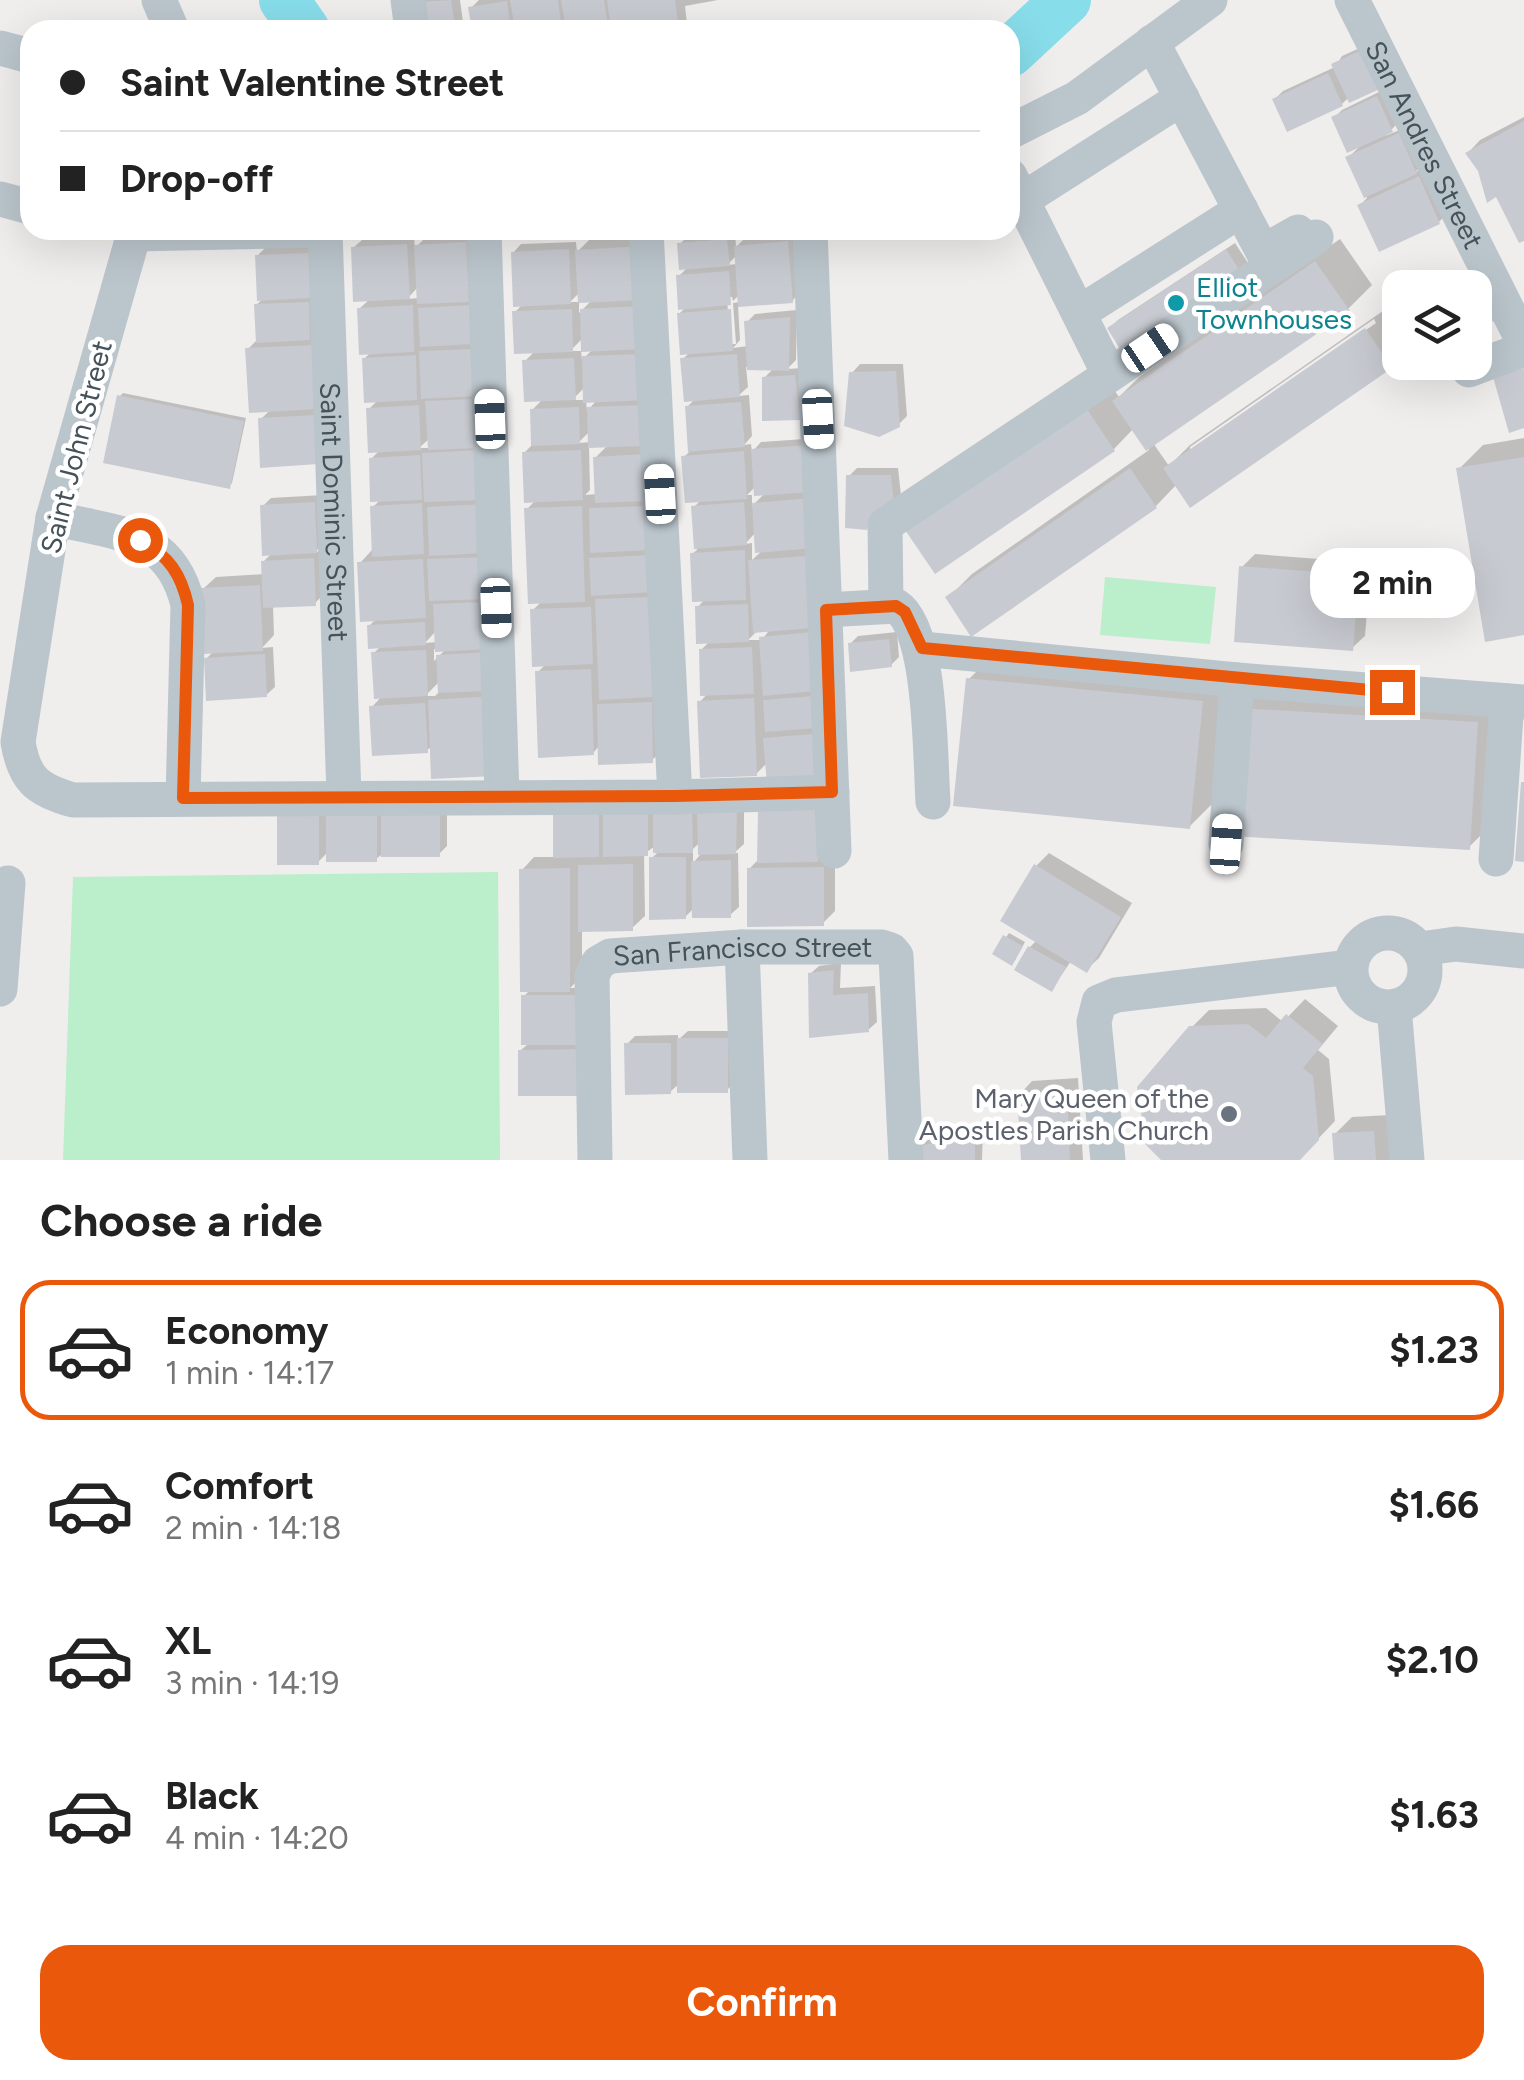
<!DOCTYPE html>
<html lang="en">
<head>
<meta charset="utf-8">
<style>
  :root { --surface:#fff; --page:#f6f6f6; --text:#222; --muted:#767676; --line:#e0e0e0; --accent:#ea580c }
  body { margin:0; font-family:Figtree,sans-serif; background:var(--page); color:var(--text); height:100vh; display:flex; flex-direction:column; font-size:38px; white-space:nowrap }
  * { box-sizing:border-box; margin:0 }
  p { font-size:32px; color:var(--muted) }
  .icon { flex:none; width:55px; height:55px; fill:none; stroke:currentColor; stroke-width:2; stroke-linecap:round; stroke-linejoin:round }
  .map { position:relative; height:1160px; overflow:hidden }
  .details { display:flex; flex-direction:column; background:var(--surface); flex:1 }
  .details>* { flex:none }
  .hud { position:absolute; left:20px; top:20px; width:1000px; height:220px; border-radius:30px; box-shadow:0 10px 40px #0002; display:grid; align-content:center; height:220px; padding:0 40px; background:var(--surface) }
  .buttons { position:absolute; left:1382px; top:270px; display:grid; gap:20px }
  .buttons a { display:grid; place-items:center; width:110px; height:110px; border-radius:20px; background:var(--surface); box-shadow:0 10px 40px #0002; font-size:50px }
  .end { position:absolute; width:45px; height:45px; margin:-22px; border:12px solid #ea580c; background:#fff; box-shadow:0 0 0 5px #fff }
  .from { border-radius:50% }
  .bubble { position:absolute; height:70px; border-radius:30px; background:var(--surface); box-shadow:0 10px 40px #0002; font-size:32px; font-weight:700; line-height:70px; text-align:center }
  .car { position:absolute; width:30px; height:60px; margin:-30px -15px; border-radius:12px; box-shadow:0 0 8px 2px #0007; background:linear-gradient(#fff 24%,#345 0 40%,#fff 0 76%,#345 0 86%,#fff 0) }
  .hud b { display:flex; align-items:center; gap:35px; height:95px; font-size:38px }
  .hud b+b { border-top:2px solid var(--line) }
  .hud i { width:25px; height:25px; background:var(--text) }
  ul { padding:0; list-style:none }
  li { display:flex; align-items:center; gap:30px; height:140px; margin:0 20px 15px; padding:0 20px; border:5px solid transparent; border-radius:30px }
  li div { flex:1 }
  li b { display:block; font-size:38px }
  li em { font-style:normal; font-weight:700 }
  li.current { border-color:var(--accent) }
  li>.icon { width:90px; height:90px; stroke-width:1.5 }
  h2 { padding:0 40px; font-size:45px; line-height:120px }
  .button { display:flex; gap:20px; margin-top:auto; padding:20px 40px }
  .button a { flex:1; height:115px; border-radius:30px; background:var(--accent); color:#fff; font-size:40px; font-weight:700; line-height:115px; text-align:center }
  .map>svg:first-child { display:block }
  .green { fill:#bbeeca }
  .shadow { fill:#0003; fill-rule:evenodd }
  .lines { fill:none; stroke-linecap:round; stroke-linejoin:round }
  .river { stroke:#88ddea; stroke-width:50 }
  .building { fill:#c7cad0 }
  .minor { stroke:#bbc6cc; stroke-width:35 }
  .route { stroke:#ea580c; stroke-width:12 }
  .culture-dot { fill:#0f9aa8; stroke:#fff; stroke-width:4 }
  .worship-dot { fill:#6b7280; stroke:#fff; stroke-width:4 }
  .labels { text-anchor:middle; stroke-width:9; stroke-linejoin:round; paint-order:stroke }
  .street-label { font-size:28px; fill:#45525a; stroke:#fff }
  .culture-label { font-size:28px; fill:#0d838f; stroke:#fff; text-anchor:start }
  .worship-label { font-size:28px; fill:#5b616d; stroke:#fff; text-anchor:end }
</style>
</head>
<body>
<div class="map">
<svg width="1524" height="1160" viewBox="0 0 1524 1160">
  <rect width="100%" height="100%" fill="#f0eded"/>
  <path class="green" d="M1105,577L1216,587L1210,644L1100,635Z
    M498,872L500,1160H63L73,877Z"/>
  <path class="shadow" d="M425,0H460L464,30H426Z
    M479,0H718L685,6L687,24L680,30H652L651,23L614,30H474L471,8Z
    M1373,42L1349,97L1342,104L1275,99L1283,91L1335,67L1342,56Z
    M1385,89L1400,121L1385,136L1407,127L1424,164L1415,172L1432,165L1451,209L1439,222L1360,205L1367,198L1348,158L1362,144L1334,118L1342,110Z
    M1524,117V238L1468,153L1480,140Z
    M800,230L804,288L792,301L738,305L740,340L733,348L748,346L747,322L755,314L797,310L796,360L787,369L803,368L800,417L764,378L774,368L746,367L748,387L738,396L749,395L752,436L744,445L751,444L752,452L761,442L818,438L823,770L767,763L756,774L700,702L708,693L701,650L710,641L698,607L705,599L692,554L697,550L694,507L701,500L684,457L690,451L687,407L696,398L683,359L691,351L679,314L687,306L679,276L688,267L680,244L688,236L735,232L736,247L749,234ZM737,255L738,264L727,265ZM740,294V302L733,303L736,344H730L727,297H732L733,301ZM756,486L765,493L752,506V495H747ZM756,532L763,550L752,560V543L745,544ZM770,629L762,640H748L756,632Z
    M474,235L504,685L426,751L372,707L382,696L374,653L382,645L369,626L377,618L360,563L372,550L373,507L380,500L371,459L380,450L369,409L379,399L365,358L372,351L359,309L370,299L353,248L362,240L414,237L415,248L425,238ZM418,287L419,298L407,299ZM430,438V448H419ZM436,631L437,642L425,643ZM434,649H446L434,661ZM440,681V691L435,696H425Z
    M656,235L665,748L652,760L600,745L593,753L538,672L546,664L533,610L542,601L527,509L536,500L524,453L533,444L532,410L543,399L525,361L535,351L515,312L523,304L513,253L521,244L576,242L577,252L591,238ZM580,292L592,300L579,313V302H570ZM583,338L593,349L582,360L581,351H570ZM585,387L586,400H572ZM598,399L587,411L586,400ZM590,431L591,442L578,443ZM608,445L595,458L597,494L585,495L590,490L589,446Z
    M1340,239L1372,285L1348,309L1153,443L1169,466L1190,445L1390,306L1400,321V356L1390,366L1177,484L1156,506L972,633L948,598L972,574L1149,450L1134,428L1114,449L936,571L1106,378L1119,397L1139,377ZM1374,319L1376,323L1190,453V447Z
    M1235,243L1252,269L1110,328L1118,320Z
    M316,246L325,454L261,419L271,409L248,349L258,339L256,305L264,298L257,256L265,248Z
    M860,364H903L907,416L898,425L852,373Z
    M123,393L246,418L232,483L229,486L120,396Z
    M1524,438V632L1459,469L1483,445Z
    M857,468H898L902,504L849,476Z
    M323,495L324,543L315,552L321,551L323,595L315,603L273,605L274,635L262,648L273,647L275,687L266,695L206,659L214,651L203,589L216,577L264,574L263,562L272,553L263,506L271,498Z
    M1255,554L1371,563L1365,636L1352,648L1242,567Z
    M897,632L899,657L891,665L850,644L858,636Z
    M993,655L1226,677L1213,803L1189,827L969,679Z
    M1265,685L1501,699L1493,823L1469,847L1241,709Z
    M744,799V844L734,853H738L739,907L730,915L694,908L685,917L652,858L659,851L655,846L644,854L645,916L632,928L582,929V976L570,988H584L589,1085L520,1051L529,1043L524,996L531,989L522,870L534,857H555V801ZM700,842V855L693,863V849Z
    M447,800V846L439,854L381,855L376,859L328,852L318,862L279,811Z
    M1049,853L1132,903L1099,958L1086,970L1071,961L1052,989L1030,947L1037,940L1036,866Z
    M835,855V911L823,923L749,869L760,858Z
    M1009,933L1025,942L1015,960L995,953Z
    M841,963L840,988L875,986L877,1022L868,1030L810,974L819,966Z
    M1305,999L1338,1026L1318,1050L1329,1059L1335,1121L1298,1160H1165L1191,1028L1209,1010L1266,1008L1283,1022Z
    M688,1031H735V1082L727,1090L680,1083L670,1092L627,1044L635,1036L678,1035V1040Z
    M1078,1078L1083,1160H1023L1020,1094L1032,1081Z
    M1390,1115L1393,1160H1336L1335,1134L1352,1117Z
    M983,1128L982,1160H922L920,1147L929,1139Z"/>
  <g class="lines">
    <path class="river" d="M284,0L305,30
      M1010,52L1066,0"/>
  </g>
  <path class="building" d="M451,0L456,30H424L420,2Z
    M510,0H558L562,30H515Z
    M561,0H604L609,30H566Z
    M607,0H675L679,30H650L649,26L611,30Z
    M507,1L511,30H472L468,7Z
    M1364,49L1382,88L1349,103L1331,64Z
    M1328,73L1343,106L1287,132L1272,99Z
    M1377,96L1393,132L1347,153L1331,117Z
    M1524,121V241L1519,243L1496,197L1487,203L1478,171L1465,153Z
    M1399,133L1417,174L1364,198L1345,157Z
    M1419,176L1440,224L1379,252L1357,205Z
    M727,239L730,266L679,270L677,243Z
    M788,241L793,303L738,307L734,246Z
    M466,242L469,302L417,304L414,245Z
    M407,244L410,299L353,302L351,247Z
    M644,246L646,300L578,303L575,250Z
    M569,249L571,304L513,307L511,252Z
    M1226,249L1245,279L1125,357L1107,328Z
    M309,253L311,298L257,301L255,255Z
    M1315,261L1350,311L1146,451L1112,401Z
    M729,271L731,305L678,310L676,275Z
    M1477,279L1499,318L1475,331V288H1461Z
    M309,302L310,340L256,343L254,304Z
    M413,305L414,352L359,355L357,308Z
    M471,305L473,344L420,347L418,308Z
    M643,306L645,349L581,352L580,309Z
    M572,309L573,352L514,354L512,311Z
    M731,309L733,351L680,355L677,313Z
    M790,317L789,371L747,370L744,321Z
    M1365,328L1392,368L1190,508L1163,468Z
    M314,345L317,409L249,413L245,348Z
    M475,349L477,396L421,399L419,351Z
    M645,354L647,400L583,403L582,356Z
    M737,354L740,397L684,402L680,358Z
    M416,355L417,400L364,403L362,358Z
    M574,358L576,400L524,402L522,360Z
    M1524,368V428L1509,433L1493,377Z
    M896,371L900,427L879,437L844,426L849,372Z
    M795,375L801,420L762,421V377Z
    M117,395L244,421L230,489L103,463Z
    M475,399L478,448L428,450L425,401Z
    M1081,400L1115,451L935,574L901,524Z
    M741,402L745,447L688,452L685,406Z
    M419,405L421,450L368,453L366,408Z
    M645,405L646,446L588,448L587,407Z
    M579,407L580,444L531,446L530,409Z
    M316,415L318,464L260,468L258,418Z
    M810,445L814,492L754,496L751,449Z
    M480,450L482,500L424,502L422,453Z
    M581,450L583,500L524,503L522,452Z
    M744,451L747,499L685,503L681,456Z
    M647,454L649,501L595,503L593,457Z
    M420,455L422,500L370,502L369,458Z
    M1524,457V635L1485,642L1456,468Z
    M1130,468L1157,508L971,637L945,597Z
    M846,475H891L895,515L870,517L867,530L845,528Z
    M811,498L814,548L755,553L752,503Z
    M315,502L317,553L262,556L260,505Z
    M744,502L747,545L694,549L691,506Z
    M422,503L424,554L372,557L370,506Z
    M483,504L485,553L429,556L427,507Z
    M582,506L585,602L528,604L524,508Z
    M651,506L652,550L590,553L589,508Z
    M745,550L746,600L692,602L690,553Z
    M651,555L654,592L591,596L589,558Z
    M807,556L812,628L753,633L748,560Z
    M485,557L487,599L429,601L427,559Z
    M314,558L316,606L263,608L261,561Z
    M423,559L426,618L360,622L357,562Z
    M1239,566L1359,575L1353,651L1234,642Z
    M260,585L263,651L203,654L200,588Z
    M650,597L653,697L599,700L595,599Z
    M486,602L488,649L435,652L433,604Z
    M748,604L749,642L696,644L695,606Z
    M591,607L593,664L532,667L530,609Z
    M425,622L426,645L368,649L367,625Z
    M812,632L816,691L763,696L759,637Z
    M889,639L892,667L850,672L848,643Z
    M752,647L754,694L700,696L699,649Z
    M426,650L428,696L374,699L371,652Z
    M489,652L490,691L438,693L436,655Z
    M265,654L267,697L206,701L204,658Z
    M591,669L594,755L538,758L535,671Z
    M966,678L1203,701L1190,829L953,806Z
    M493,696L496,776L431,779L428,700Z
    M814,696L817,728L765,732L763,700Z
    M754,698L757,776L700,778L697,701Z
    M652,702L653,763L598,765L597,704Z
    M425,703L428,753L372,756L369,706Z
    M1239,708L1478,722L1470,850L1231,836Z
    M813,734L816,780L767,784L763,738Z
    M1521,782H1524V862L1515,861Z
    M553,800H599V857L553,858Z
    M648,805V856L603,857V806Z
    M697,806H737L736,854L698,855Z
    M326,807H377V862H326Z
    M381,807H440V857H381Z
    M653,807H692L693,853H653Z
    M277,810H319V865H277Z
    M758,810H818V862L757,863Z
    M649,857H686V919L649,920Z
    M731,860V918H692L691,861Z
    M633,864V931L578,932V865Z
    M1034,864L1121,917L1087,973L1000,921Z
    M824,867V926L747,927V868Z
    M570,868V992H520L519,869Z
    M1003,935L1023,946L1012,966L992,954Z
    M1028,946L1066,967L1052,992L1014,970Z
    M834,970L833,995L868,993L869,1032L809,1038L808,973Z
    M521,995H577V1045H521Z
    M1286,1014L1323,1044L1303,1068L1313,1076L1319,1140L1300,1160H1161L1146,1145L1137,1087L1189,1026L1248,1024L1266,1038Z
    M677,1038H728V1093H677Z
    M624,1043H671V1094L625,1095Z
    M582,1049V1096H518V1050Z
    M1067,1090L1070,1160H1021L1017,1093Z
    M1374,1131L1376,1160H1334L1332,1133Z
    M975,1135V1160H919L918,1146Z"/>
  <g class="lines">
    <g class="minor">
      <path d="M159,0L172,30"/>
      <path d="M408,0L412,30"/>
      <path id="s1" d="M1352,0L1524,343"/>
      <path d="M1152,42L1263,252L1298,232"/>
      <path d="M0,48L30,56"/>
      <path d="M1010,132L1077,98L1210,0"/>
      <path d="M1010,176L1104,364"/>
      <path d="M0,199L30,207"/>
      <path d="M1022,200L1182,98"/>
      <path d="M135,230L53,518L18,742C24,779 37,790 73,800L675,797L832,792"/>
      <path id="s2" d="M325,230L344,796"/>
      <path d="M484,230L502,796"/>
      <path d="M646,230L675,797"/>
      <path d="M810,230L834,851"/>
      <path d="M134,234L320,230"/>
      <path d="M1079,313L1241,210"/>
      <path d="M1469,370L1524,349"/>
      <path d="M53,518C116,534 171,531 188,605L183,798"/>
      <path d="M886,606L885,525L1316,237"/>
      <path d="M826,610L896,606C932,628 930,759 933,802"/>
      <path d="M922,649L1237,680L1524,702"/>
      <path d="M1226,844L1237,680"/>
      <path d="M1496,859L1507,701"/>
      <circle cx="1388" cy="970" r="37"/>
      <path d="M742,947L750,1160"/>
      <path d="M1420,949L1456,944L1524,951"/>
      <path d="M0,989L8,883"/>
      <path d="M1394,1007L1407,1160"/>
      <path id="s3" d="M595,1160L592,976L598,963L610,956L742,947H882L891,950L896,956L906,1160"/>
      <path d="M1108,1160L1094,1022L1099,1002L1116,995L1350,967"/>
    </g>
  </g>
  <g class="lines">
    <path class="route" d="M140,540C169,556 181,574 188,605L183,798L675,796L832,792L826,610L896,606L905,612L922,648L1392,692"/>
  </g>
  <circle class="culture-dot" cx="1176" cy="303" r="10"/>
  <circle class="worship-dot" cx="1229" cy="1114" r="10"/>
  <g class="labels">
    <g class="street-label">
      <text dy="10" stroke="none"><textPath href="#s1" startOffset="162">San Andres Street</textPath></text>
      <text transform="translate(76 447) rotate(-76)" y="10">Saint John Street</text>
      <text dy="10" stroke="none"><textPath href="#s2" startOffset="282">Saint Dominic Street</textPath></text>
      <text dy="10" stroke="none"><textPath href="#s3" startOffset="345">San Francisco Street</textPath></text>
    </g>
    <g class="culture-label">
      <text x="1196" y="297">Elliot<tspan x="1196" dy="32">Townhouses</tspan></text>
    </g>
    <g class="worship-label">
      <text x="1209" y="1108">Mary Queen of the<tspan x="1209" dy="32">Apostles Parish Church</tspan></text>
    </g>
  </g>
</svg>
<div class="buttons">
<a><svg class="icon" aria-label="layers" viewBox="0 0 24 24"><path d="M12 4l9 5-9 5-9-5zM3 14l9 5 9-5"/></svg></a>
</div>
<i class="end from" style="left:140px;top:540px"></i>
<i class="end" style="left:1392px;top:692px"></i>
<div class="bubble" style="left:1310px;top:548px;width:165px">2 min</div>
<i class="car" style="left:1150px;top:348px;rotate:56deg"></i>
<i class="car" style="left:490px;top:419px;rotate:358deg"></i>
<i class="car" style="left:818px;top:419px;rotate:177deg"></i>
<i class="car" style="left:660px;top:494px;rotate:357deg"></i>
<i class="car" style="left:496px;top:608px;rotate:178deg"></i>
<i class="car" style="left:1226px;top:844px;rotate:4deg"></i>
<div class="hud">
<b><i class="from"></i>Saint Valentine Street</b>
<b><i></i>Drop-off</b>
</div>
</div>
<section class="details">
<h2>Choose a ride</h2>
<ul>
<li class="current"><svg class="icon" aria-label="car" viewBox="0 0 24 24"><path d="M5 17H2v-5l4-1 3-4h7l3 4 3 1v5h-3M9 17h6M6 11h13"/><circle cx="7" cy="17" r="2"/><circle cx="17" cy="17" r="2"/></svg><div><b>Economy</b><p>1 min · 14:17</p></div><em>$1.23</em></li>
<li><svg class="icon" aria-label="car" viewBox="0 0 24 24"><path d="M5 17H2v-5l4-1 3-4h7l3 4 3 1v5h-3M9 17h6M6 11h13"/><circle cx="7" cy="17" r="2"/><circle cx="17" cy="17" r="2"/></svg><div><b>Comfort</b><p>2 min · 14:18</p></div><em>$1.66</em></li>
<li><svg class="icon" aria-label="car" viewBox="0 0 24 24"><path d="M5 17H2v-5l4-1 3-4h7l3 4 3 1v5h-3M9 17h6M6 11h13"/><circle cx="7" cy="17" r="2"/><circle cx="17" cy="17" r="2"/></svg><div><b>XL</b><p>3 min · 14:19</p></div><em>$2.10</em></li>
<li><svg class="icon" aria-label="car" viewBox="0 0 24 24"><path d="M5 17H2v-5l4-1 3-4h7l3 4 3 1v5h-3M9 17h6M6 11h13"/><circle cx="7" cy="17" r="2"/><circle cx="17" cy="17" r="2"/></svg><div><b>Black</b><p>4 min · 14:20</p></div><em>$1.63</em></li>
</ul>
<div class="button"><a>Confirm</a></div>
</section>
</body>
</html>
